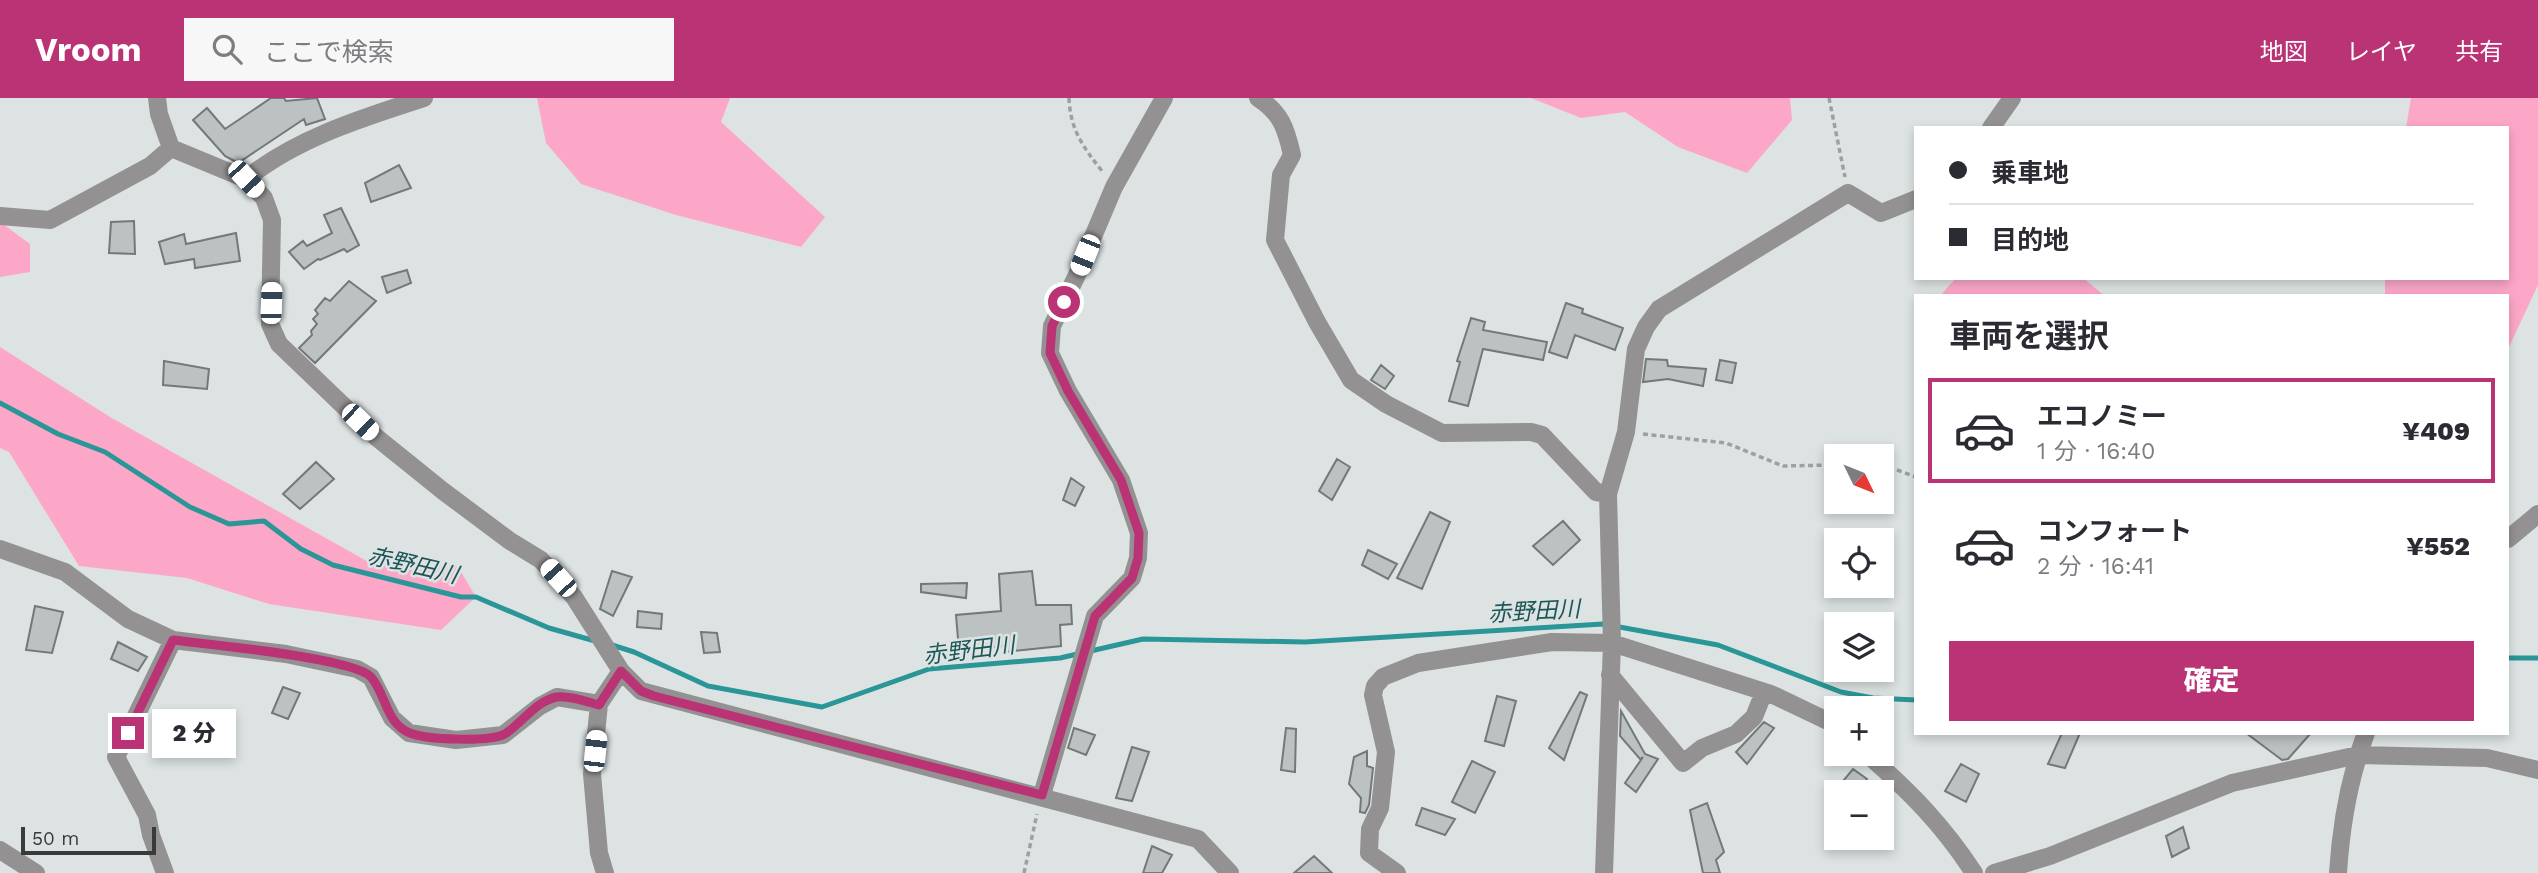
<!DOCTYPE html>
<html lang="ja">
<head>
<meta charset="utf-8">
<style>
  :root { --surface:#fff; --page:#f7f7f7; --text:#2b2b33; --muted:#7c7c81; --line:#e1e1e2; --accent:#ba3375 }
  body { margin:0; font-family:"Work Sans","Noto Sans JP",sans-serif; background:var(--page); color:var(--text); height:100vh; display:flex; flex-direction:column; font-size:26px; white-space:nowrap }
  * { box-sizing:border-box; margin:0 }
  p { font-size:23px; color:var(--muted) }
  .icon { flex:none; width:38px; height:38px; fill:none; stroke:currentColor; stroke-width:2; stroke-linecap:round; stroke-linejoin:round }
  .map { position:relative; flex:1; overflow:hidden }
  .details { position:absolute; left:1914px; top:196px; width:595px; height:441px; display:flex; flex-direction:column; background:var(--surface); border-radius:0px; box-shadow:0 4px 10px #0003 }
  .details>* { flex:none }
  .hud { position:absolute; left:1914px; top:28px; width:595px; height:154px; border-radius:0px; box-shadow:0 4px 10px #0003; display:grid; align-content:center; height:154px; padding:0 35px; background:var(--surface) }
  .needle { width:46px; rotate:133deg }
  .buttons { position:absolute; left:1824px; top:346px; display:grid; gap:14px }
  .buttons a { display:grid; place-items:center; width:70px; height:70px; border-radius:0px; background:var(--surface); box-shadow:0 4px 10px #0003; font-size:35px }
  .scale { position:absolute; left:21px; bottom:18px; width:135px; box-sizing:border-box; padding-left:7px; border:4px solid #393b3b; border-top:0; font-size:19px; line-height:24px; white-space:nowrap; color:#393b3b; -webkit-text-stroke:5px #dde3e3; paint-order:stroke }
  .end { position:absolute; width:32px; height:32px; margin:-16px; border:9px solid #ba3375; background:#fff; box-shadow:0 0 0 4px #fff }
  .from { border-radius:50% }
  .bubble { position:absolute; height:49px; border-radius:0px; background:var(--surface); box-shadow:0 4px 10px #0003; font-size:23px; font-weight:800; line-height:49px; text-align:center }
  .car { position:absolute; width:21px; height:42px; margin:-21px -10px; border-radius:9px; box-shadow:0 0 5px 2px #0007; background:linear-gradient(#fff 24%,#345 0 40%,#fff 0 76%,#345 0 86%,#fff 0) }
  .hud b { display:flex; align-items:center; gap:24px; height:66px; font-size:26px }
  .hud b+b { border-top:2px solid var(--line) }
  .hud i { width:18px; height:18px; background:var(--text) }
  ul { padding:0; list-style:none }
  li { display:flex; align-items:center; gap:21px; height:105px; margin:0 14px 10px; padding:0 21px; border:4px solid transparent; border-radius:0px }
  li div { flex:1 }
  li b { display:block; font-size:26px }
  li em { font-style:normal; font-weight:800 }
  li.active { border-color:var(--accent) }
  li>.icon { width:63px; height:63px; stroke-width:1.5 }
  h2 { padding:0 35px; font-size:32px; line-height:84px }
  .primary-button { display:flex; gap:14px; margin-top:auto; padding:14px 35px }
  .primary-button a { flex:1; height:80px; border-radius:0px; background:var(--accent); color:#fff; font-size:28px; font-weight:800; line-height:80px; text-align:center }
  header { display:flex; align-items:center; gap:42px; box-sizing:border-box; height:98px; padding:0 35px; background:var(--accent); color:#fff }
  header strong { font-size:33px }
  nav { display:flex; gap:38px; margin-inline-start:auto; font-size:24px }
  .search { width:490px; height:63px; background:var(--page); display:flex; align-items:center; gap:18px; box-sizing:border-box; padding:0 24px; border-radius:0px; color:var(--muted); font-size:26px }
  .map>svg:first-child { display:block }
  .green { fill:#fca7c8 }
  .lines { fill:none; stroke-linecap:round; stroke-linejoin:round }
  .stream { stroke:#2a9697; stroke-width:5 }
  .building { fill:#bcc2c2; stroke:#737878; stroke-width:2 }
  .path { stroke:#9ba0a0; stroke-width:3.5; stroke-dasharray:5 3.5; stroke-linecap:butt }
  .minor { stroke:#949192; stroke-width:18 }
  .route { stroke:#ba3375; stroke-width:9 }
  .labels { text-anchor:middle; stroke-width:5; stroke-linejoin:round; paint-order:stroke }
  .water-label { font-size:23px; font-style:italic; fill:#1c5657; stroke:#dde3e3 }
</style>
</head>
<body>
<header>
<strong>Vroom</strong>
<div class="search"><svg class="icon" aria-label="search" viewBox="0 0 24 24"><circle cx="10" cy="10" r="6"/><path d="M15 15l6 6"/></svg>ここで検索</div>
<nav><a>地図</a><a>レイヤ</a><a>共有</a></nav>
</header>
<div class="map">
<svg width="2538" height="775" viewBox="0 0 2538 775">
  <rect width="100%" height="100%" fill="#dde3e3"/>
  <path class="green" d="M537,0H730L721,24L825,119L801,149L676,117L581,86L546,45Z
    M1531,0H1790L1792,22L1747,75L1678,49L1625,14L1581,20Z
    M2411,0H2538V187L2508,251V198H2385V180H2508V30H2406Z
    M0,124L30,146V174L0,179Z
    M1956,180H2083L2105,198H1940Z
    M0,249L110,319L372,466L458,469L476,499L441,532L269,506L187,480L79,468L9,354L0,350Z"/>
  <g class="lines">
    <path class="stream" d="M0,305L58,336L105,354L190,409L229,426L264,423L301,451L333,467L461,499H476L549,530L595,543
      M612,547L634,554L708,588L822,609L929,571L1060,560L1143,541L1305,544L1603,526L1718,547L1841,594L1873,600L1916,602
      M2508,560H2538"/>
  </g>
  <path class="building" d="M271,0H284L286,3L317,0L325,21L306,27L304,21L238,65L225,58L193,22L207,10L225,31Z
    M399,67L411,90L371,104L365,85Z
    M341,110L359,147L347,154L344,151L320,162L318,161L304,171L289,154L303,143L307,148L332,135L324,117Z
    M134,123L135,156L109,155L111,124Z
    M236,135L240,163L195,170L194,161L165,166L159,144L184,136L186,146Z
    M407,172L411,185L387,195L382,179Z
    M349,183L376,203L315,265L299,250L312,237L311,233L317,226L313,221L318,216L315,212L325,200L330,203Z
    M1566,205L1583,211L1582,215L1623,230L1615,252L1575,237L1567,260L1549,254Z
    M1471,220L1485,224L1483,232L1547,244L1543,262L1483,251L1468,308L1449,303L1460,264L1457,263Z
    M1646,261L1667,262L1668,268L1706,271L1703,288L1668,281L1643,284Z
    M1720,262L1736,265L1732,285L1716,282Z
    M164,263L209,271L207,291L163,287Z
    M1381,267L1394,278L1385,291L1371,282Z
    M1337,361L1350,369L1332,402L1319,393Z
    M316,364L334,381L300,411L283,396Z
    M1071,380L1084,389L1075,408L1063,402Z
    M1430,414L1450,424L1422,491L1397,480Z
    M1563,423L1580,442L1553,467L1533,448Z
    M1368,452L1397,466L1388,481L1362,467Z
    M612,473L632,479L613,518L600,511Z
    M1032,473L1036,507H1071L1072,526L1060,527L1061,548L1004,554L1003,548L959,553L956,517L1001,513L999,476Z
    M967,485L966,500L921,494V486Z
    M35,508L63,514L52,555L26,552Z
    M638,513L662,516L661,531L637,529Z
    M701,534L717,535L720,554L704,555Z
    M118,544L147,559L138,573L111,561Z
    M283,589L300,595L288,621L272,615Z
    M1580,594L1587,597L1564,662L1549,650Z
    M1497,598L1516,603L1504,648L1485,643Z
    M1621,613L1645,656L1658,661L1636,694L1625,685L1643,659L1640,661L1620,638Z
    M1764,624L1774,630L1747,666L1736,654Z
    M1074,630L1095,637L1086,657L1068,650Z
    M1286,630L1296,631L1295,674L1281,672Z
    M2062,635H2080L2065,670L2048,666Z
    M2246,635H2311L2288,661L2282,662Z
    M1132,649L1149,654L1132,703L1116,700Z
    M1367,653V668L1373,670L1369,707L1365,715L1360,714L1361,700L1349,686L1354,659Z
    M1472,663L1495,674L1475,715L1452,704Z
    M1961,666L1979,676L1966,704L1945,693Z
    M1853,671L1867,681L1858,695H1833Z
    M1707,705L1724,754L1716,762L1720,775H1703L1690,712Z
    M1422,710L1455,721L1445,737L1416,727Z
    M2183,729L2189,750L2172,759L2166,738Z
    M1152,748L1172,757L1162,775H1143Z
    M1314,758L1332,775H1294Z"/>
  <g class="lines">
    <path class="path" d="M1069,0C1070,31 1083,49 1102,73
      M1829,0L1845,79
      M1643,336L1726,345L1783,368L1836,367
      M1881,366L1916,379
      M1024,775L1037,716"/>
    <path class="minor" d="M157,0L159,16L171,50L246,81L264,100L272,122L270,226L279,246L376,339L443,393L510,443L541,462L574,499L621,573L641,593L1198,741L1230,775
      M1258,0C1281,15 1286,30 1292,57L1281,77L1275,142L1317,224L1351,282L1386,306L1442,335L1531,334L1542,337L1596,394L1608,396
      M1991,30L2012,0
      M246,81C297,40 362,20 424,0
      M0,118L50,122L150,68L171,50
      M2508,441L2538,416
      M0,451L65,474L128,521L173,542L286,556L357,571L371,579L392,620L409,635L456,642L503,637L540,608L557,599L599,606
      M1610,577L1683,665L1702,650L1736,636L1754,619L1764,594
      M1867,656C1910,694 1943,727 1974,775
      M1042,697L1095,518L1132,480L1138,460L1139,435L1121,382L1068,293L1050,255L1052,228L1076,179L1114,89L1164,0
      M0,752L36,775
      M165,775L151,737L147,717L116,659L173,542
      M605,775L599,755L592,676L599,606L621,573
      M1397,775L1369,755L1370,731L1380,710L1386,654L1373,597L1375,588L1383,579L1418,565L1552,544L1612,545L1771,596L1836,627
      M1604,775L1612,545L1608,396L1626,334L1636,251L1646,229L1659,211L1848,95L1881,115L1916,101
      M1994,775L2050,758L2232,685L2358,657L2487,660L2538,672
      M2338,775C2341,728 2349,680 2366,635"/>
  </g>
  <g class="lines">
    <path class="route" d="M128,635L173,542C205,546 354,560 371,579C386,596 386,626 410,635C427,642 490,644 505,636C521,626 537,602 557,599C569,597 588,604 599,607L621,573L641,593L654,598L1042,697L1095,518L1132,480L1138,460L1139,435L1121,382L1068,293L1050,255L1052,228L1064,204"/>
  </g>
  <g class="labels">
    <g class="water-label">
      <text transform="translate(413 467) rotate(13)" y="8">赤野田川</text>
      <text transform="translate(1534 513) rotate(-3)" y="8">赤野田川</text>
      <text transform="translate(969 552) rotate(-7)" y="8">赤野田川</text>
    </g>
  </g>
</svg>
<div class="buttons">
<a><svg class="needle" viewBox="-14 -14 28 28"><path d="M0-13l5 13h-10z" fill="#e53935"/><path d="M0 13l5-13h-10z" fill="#7c7c81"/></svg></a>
<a><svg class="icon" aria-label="locate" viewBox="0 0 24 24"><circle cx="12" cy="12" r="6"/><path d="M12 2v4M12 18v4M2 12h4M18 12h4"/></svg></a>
<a><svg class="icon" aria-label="layers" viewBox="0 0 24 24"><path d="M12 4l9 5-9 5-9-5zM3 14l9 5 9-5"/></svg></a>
<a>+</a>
<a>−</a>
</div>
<div class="scale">50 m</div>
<i class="end from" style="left:1064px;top:204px"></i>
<i class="end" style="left:128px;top:635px"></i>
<div class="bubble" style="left:152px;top:611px;width:84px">2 分</div>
<i class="car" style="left:246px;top:81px;rotate:137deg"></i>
<i class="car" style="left:1085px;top:157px;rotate:202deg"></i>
<i class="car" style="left:271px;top:205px;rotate:2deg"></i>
<i class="car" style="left:360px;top:324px;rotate:134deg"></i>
<i class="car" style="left:558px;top:480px;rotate:318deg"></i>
<i class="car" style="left:595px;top:653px;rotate:6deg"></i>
<div class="hud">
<b><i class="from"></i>乗車地</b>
<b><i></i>目的地</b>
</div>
<section class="details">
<h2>車両を選択</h2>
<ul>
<li class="active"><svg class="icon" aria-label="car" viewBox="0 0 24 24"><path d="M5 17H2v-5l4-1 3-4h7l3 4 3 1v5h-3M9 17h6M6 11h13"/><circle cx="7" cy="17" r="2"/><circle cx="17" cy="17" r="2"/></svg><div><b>エコノミー</b><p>1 分 · 16:40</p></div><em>¥409</em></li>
<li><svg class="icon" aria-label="car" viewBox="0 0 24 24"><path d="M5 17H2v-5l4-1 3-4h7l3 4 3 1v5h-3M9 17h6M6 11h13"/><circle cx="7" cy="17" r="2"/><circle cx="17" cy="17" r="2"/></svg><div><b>コンフォート</b><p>2 分 · 16:41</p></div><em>¥552</em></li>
</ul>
<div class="primary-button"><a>確定</a></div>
</section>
</div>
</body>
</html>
